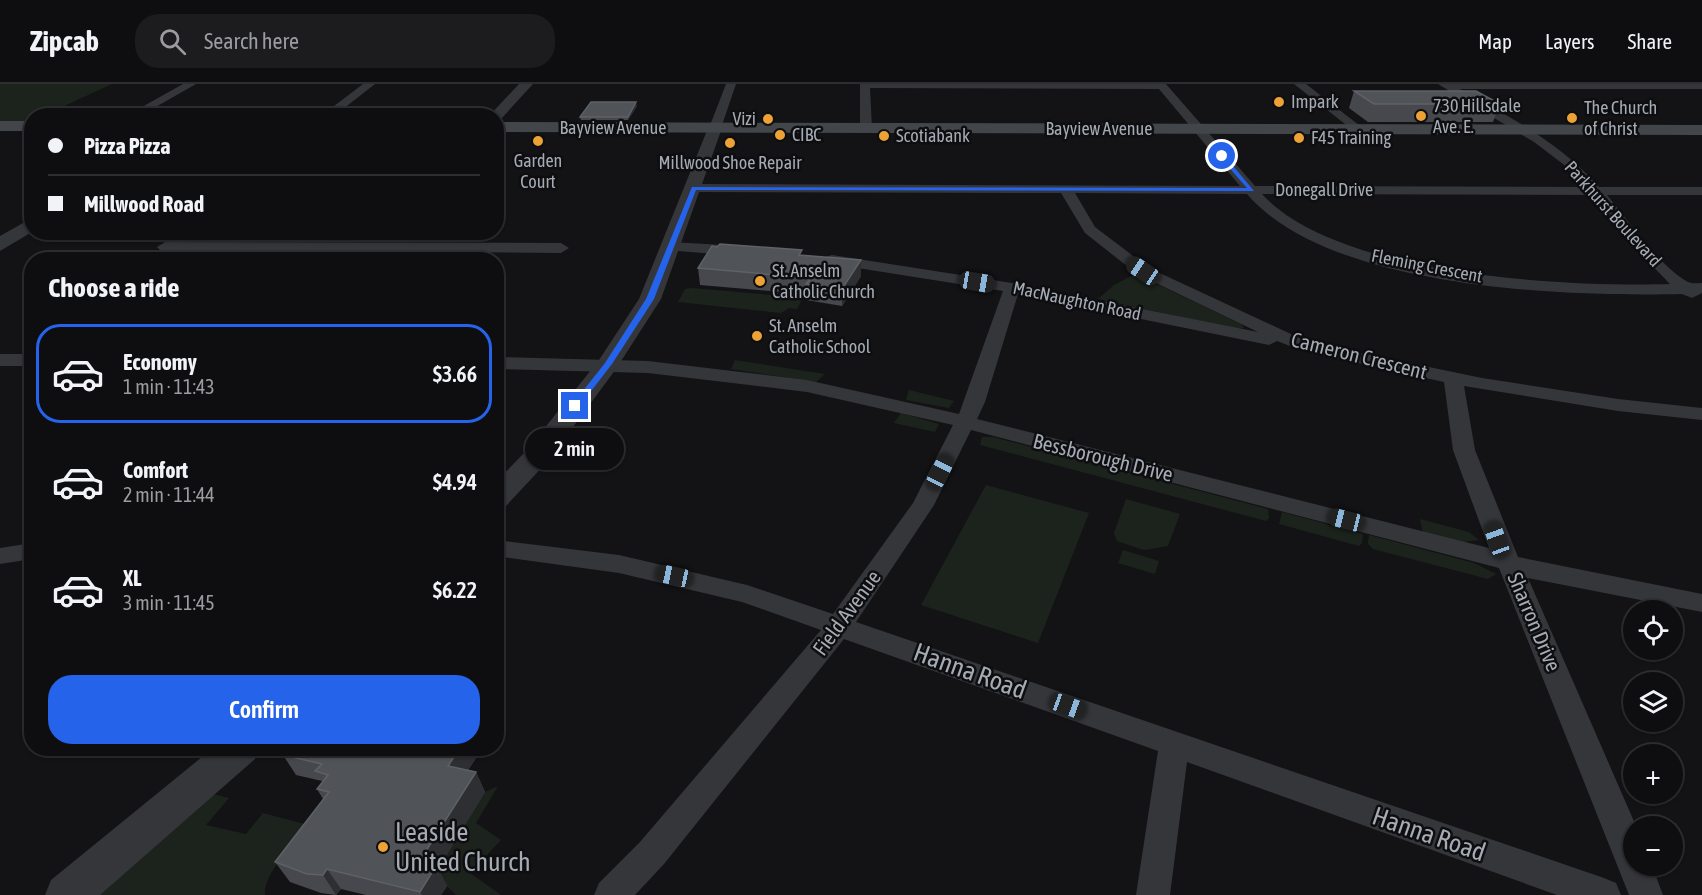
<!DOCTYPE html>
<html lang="en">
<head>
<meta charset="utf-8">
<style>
  :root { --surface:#0e0e10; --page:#1c1c1e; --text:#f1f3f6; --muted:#9b9c9f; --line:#2e2e30; --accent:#2563eb }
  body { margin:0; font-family:"Asap Condensed",sans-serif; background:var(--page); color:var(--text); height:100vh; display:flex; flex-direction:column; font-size:22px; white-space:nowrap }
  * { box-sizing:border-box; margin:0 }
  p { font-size:20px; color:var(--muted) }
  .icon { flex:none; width:33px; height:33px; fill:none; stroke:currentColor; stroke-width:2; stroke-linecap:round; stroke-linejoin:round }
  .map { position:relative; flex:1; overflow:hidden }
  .drawer { position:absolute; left:24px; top:168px; width:480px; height:504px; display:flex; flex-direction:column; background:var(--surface); border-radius:24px; box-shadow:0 2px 4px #0004,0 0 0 2px var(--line) }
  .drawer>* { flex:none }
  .top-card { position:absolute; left:24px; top:24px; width:480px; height:132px; border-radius:24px; box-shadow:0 2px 4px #0004,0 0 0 2px var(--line); display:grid; align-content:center; height:132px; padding:0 24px; background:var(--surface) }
  .controls { position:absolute; left:1623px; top:516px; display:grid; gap:12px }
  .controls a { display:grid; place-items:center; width:60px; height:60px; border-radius:50%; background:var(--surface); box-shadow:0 2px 4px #0004,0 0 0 2px var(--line); font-size:30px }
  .end { position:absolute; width:27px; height:27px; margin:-14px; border:8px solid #2563eb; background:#fff; box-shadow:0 0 0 3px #fff }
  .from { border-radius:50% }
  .bubble { position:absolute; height:42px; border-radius:21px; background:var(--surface); box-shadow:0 2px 4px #0004,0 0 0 2px var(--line); font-size:20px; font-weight:600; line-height:42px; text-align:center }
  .car { position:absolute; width:18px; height:36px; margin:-18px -9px; border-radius:8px; box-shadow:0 0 4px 2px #0007; background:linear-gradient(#222 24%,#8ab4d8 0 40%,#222 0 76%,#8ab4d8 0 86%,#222 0) }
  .top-card b { display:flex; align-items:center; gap:21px; height:57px; font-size:22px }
  .top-card b+b { border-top:2px solid var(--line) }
  .top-card i { width:15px; height:15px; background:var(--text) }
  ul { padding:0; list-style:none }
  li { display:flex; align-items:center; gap:18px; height:99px; margin:0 12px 9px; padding:0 12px; border:3px solid transparent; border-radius:24px }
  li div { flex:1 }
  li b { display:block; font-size:22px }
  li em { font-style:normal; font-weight:600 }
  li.on { border-color:var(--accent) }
  li>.icon { width:54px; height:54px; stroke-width:1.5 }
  h2 { padding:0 24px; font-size:27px; line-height:72px }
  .cta { display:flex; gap:12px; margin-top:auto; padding:12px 24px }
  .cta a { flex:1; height:69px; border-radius:24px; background:var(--accent); color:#fff; font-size:24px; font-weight:600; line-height:69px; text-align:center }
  header { display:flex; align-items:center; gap:36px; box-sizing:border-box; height:84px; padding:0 30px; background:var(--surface); border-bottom:2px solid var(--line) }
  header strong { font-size:28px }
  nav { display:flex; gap:33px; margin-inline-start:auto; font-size:21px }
  .search { width:420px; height:54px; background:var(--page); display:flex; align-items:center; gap:15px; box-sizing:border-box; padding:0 21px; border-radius:24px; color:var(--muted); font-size:22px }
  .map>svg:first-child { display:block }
  .green { fill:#1c231c }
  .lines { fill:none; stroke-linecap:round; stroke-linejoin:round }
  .minor { fill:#34363a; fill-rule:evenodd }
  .tertiary { fill:#34363a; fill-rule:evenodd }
  .secondary { fill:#42454a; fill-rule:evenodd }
  .wall { fill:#46484d }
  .shaded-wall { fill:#2d2f32 }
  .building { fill:#505358; stroke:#5e6167; stroke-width:1.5 }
  .route { fill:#2563eb }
  .poi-dot { fill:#eca234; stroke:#0e0e10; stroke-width:2 }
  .labels { text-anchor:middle; stroke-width:5; stroke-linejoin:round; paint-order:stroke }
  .far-poi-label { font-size:18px; fill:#a5abb5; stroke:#0e0e10; text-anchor:start }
  .far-street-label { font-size:18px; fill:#a5abb5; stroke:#0e0e10 }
  .street-label { font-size:21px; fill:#a5abb5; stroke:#0e0e10 }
  .near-street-label { font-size:26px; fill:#a5abb5; stroke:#0e0e10 }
  .near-poi-label { font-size:26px; fill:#a5abb5; stroke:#0e0e10; text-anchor:start }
</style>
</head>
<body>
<header>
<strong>Zipcab</strong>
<div class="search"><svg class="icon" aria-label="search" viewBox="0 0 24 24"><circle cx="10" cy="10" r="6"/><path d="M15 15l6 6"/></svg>Search here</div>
<nav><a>Map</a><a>Layers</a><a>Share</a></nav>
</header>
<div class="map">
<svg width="1702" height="811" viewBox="0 0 1702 811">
  <rect width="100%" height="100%" fill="#131315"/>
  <path class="green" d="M0,0H112L45,31L32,32L31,38L0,37Z
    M1135,190L1241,240L1244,244L1237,245L1098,215L1114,201Z
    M692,204L772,211L774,208L804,211L797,225L789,224L781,229L678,218L685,205Z
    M735,276L825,290L816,298L731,285Z
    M909,306L954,317L949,324L906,316Z
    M901,329L939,340L935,348L894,339Z
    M982,353H993L1268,425L1269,434L1266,437L980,361Z
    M986,401L1089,429L1038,559L921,521Z
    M1126,415L1180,430L1168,462L1144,466L1117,457L1114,449Z
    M1282,428L1363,450L1362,459L1359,462L1279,440Z
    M1420,435L1469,448L1479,456L1463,458L1423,449Z
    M1369,451L1474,479L1496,490L1488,495L1373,465L1368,460Z
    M1123,466L1159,477L1155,490L1118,479Z
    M498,702L476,739L501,756L470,789L501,811H456L447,802L430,798L485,708Z
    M213,710L229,714L206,741L246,750L263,729L308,741C296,756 262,792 265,811H98Z"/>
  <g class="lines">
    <path class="minor" d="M183,0H196L140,32H126Z
      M363,0H375L334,32H321Z
      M726,0H736L721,44L711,46L709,44Z
      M860,0H1166L1255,102L1585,103L1563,80L1534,58L1438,0H1702V5H1460C1510,33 1560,59 1599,103H1702V111H1607C1627,135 1661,184 1688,198C1692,200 1697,199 1702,199V209L1692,214L1682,210C1565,213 1328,205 1247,110L1075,109L1095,143L1149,184L1308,258L1482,294L1618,315L1702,324V336L1618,327L1464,302L1475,366L1518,473L1702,510V528L1528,494L1636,742H1634V782H1652L1663,811H1629L1499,484L971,346L934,421L856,538L1604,794L1616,799L1621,811H1557L1187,678L1170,811H1136L1158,667L844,555L664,780L635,811H594L599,799L640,758L821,546L742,518L619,489L496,472V456L619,471L747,501L833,530L913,419L953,341L807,308L648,289L496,285V273L648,277L807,296L959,330L1003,207L826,179L824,176L826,173L832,171L1012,199L1258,248L1137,190L1085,149L1061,109L694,108L687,104L694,100L1240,102L1159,5L870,4L872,44L866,47L860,44ZM1262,110L1592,111L1637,166L1670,200C1564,203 1337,192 1262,110ZM1018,210L1269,261L1277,257L1303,267L1444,298L1453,366L1489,464L977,335L985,318Z
      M1294,0H1306L1364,45L1354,47Z
      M165,158L561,159L569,164L561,169L160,166L157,163Z
      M671,158L740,162L748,167L740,172L666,166L663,163L666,160Z
      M0,270H32V282H0Z
      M32,459V475L0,480V464Z"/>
    <path class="tertiary" d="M519,0H533L501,35L496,36V32H489Z
      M715,40L722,44L661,215L616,285L547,378L506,422L496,424V398L527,366L599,276L639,215L708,44Z
      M32,134V148L0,167V152Z
      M213,664H260L255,675L100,811H45L51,796Z"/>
    <path class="secondary" d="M0,37H32V47H0Z
      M496,38L1702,41V51L496,48Z"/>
  </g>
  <path class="wall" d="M1354,7L1500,20L1493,38H1368L1349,24Z
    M637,22L628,36H581L580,33Z
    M717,163L802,171L861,192L842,222L806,216V210L700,201L698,184Z
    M283,671H478L468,686L476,688L485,708L438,785L447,802L441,811H366L341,805L336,811L321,809L290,798L275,778L323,715L317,705L322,698V697L296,691Z"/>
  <path class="shaded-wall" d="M636,18L637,22L628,36V33Z
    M861,176V192L842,222V205Z
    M460,664H475L478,671L458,702L448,682Z
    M476,688L485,708L438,785L447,802L441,811H422L420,808L419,778Z
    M327,785L341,805L336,811L323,791Z"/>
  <path class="building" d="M1354,7H1476L1500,20H1374Z
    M591,18H636L628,33H580Z
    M720,160L802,166L799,171L861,176L842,205L806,200L811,194L698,184L712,162L717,163Z
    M288,664H460L448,682L476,688L419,778L436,782L420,808L327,785L323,791L307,790L275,778L329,708L317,705L328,691L315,687L322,680L283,671Z"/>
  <path class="route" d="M1224,71L1254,107L696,106L654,215L612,280L578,324L571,322L605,279L646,215L692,103L1247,104L1219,72Z"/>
  <g class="poi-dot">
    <circle cx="1279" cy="18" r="6"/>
    <circle cx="1421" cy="32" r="6"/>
    <circle cx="1572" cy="34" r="6"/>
    <circle cx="768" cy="35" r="6"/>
    <circle cx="780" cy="51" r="6"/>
    <circle cx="884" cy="52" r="6"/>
    <circle cx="1299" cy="54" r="6"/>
    <circle cx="538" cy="57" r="6"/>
    <circle cx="730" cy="59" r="6"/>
    <circle cx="760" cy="197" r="6"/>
    <circle cx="757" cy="252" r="6"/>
    <circle cx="383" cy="763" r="6"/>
  </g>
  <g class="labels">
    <g class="far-poi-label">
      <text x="1291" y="24">Impark</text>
      <text x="1433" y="28">730 Hillsdale<tspan x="1433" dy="21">Ave. E.</tspan></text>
      <text x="1584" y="30">The Church<tspan x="1584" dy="21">of Christ</tspan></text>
      <text x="756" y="41" text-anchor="end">Vizi</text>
      <text x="792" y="57">CIBC</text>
      <text x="896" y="58">Scotiabank</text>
      <text x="1311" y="60">F45 Training</text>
      <text x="538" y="83" text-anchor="middle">Garden<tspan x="538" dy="21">Court</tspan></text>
      <text x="730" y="85" text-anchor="middle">Millwood Shoe Repair</text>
      <text x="772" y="193">St. Anselm<tspan x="772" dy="21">Catholic Church</tspan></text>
      <text x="769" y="248">St. Anselm<tspan x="769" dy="21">Catholic School</tspan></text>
    </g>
    <g class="far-street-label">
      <text x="613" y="50">Bayview Avenue</text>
      <text x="1099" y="51">Bayview Avenue</text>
      <text x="1324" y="112">Donegall Drive</text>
      <text transform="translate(1613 130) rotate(48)" y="6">Parkhurst Boulevard</text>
      <text transform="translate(1427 182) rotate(11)" y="6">Fleming Crescent</text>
      <text transform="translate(1077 217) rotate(12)" y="6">MacNaughton Road</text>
    </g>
    <g class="street-label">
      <text transform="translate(1359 272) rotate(14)" y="7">Cameron Crescent</text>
      <text transform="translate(1103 374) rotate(14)" y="7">Bessborough Drive</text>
      <text transform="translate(847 529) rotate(-54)" y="7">Field Avenue</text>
      <text transform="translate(1534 538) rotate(67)" y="7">Sharron Drive</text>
    </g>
    <g class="near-street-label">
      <text transform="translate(970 587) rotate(20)" y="9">Hanna Road</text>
      <text transform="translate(1429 750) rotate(19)" y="9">Hanna Road</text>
    </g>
    <g class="near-poi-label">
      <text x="395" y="757">Leaside<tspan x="395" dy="30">United Church</tspan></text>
    </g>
  </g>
</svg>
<div class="controls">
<a><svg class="icon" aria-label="locate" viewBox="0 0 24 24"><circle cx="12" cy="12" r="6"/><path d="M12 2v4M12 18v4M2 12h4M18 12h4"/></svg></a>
<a><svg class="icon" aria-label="layers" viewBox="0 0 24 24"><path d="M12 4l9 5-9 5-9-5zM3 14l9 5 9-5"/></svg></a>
<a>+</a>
<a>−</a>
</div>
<i class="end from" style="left:1222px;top:72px"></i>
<i class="end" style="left:575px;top:322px"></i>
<div class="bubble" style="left:525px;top:344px;width:99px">2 min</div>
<i class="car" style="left:1143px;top:187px;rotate:304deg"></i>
<i class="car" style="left:977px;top:198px;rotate:100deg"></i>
<i class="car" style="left:940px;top:388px;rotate:27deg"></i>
<i class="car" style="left:1346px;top:436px;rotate:284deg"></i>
<i class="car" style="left:1497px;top:456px;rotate:340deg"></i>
<i class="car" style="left:674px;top:492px;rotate:282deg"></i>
<i class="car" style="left:1068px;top:622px;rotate:110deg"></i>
<div class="top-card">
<b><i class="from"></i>Pizza Pizza</b>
<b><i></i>Millwood Road</b>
</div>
<section class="drawer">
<h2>Choose a ride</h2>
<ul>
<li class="on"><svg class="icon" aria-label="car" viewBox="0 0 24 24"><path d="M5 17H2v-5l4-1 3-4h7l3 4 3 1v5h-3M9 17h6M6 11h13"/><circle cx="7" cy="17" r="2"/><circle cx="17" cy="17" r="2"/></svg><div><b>Economy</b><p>1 min · 11:43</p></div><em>$3.66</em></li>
<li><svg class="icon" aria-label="car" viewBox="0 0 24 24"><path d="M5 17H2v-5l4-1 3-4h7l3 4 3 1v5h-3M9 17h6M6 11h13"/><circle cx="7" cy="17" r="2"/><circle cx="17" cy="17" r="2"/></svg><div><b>Comfort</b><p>2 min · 11:44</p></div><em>$4.94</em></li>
<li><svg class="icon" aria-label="car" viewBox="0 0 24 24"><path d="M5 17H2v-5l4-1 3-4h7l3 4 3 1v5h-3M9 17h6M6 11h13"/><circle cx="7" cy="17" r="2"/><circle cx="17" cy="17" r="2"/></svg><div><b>XL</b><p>3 min · 11:45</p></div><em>$6.22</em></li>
</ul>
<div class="cta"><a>Confirm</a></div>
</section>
</div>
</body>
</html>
